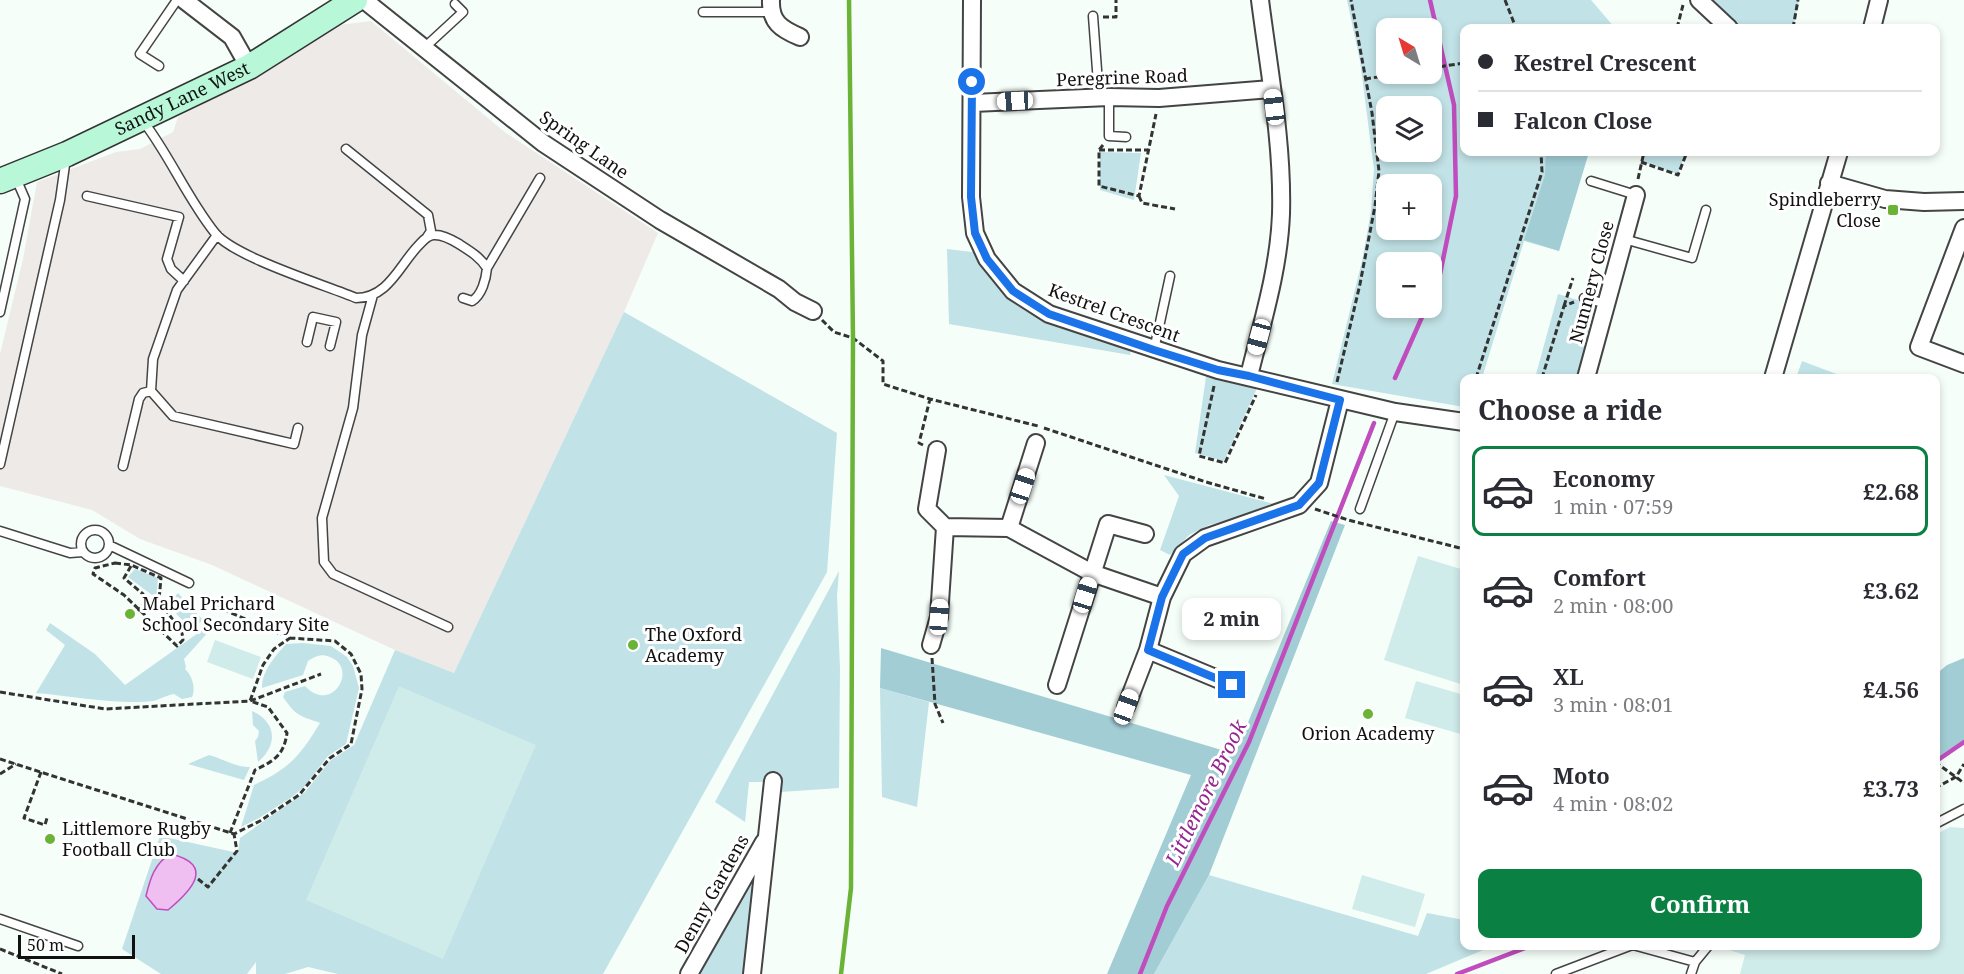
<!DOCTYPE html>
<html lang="en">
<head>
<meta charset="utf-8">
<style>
  :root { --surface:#fff; --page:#f2f2f3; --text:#2b2b33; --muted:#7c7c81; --line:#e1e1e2; --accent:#0b8043 }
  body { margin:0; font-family:"Noto Serif",serif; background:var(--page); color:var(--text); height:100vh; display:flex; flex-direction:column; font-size:22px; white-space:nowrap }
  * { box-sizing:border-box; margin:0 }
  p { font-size:20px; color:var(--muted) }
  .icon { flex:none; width:33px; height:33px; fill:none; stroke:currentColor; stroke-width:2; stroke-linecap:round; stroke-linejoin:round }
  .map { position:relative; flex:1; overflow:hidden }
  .panel { position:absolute; left:1460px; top:374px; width:480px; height:576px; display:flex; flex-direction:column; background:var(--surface); border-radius:12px; box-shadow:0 3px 9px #0003 }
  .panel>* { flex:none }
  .guide { position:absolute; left:1460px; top:24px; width:480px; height:132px; border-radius:12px; box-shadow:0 3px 9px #0003; display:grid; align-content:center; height:132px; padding:0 18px; background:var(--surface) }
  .needle { width:39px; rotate:322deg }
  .tools { position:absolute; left:1376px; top:18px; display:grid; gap:12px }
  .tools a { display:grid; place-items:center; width:66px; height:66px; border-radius:12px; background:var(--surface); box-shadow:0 3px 9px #0003; font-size:30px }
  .scale { position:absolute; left:18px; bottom:15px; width:117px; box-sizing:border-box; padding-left:6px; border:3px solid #111; border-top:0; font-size:16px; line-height:21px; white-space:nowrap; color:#111; -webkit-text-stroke:4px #fff; paint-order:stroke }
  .end { position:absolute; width:27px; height:27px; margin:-14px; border:8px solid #1a73e8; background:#fff; box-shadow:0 0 0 3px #fff }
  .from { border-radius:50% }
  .bubble { position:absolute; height:42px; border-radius:12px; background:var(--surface); box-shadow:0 3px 9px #0003; font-size:20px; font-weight:700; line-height:42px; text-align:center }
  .car { position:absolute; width:18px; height:36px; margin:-18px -9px; border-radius:8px; box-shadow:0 0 4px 2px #0007; background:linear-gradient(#fff 24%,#345 0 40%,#fff 0 76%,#345 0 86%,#fff 0) }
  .guide b { display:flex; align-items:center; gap:21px; height:57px; font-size:22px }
  .guide b+b { border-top:2px solid var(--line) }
  .guide i { width:15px; height:15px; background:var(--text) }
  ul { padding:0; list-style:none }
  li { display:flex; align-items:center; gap:18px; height:90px; margin:0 12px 9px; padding:0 6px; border:3px solid transparent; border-radius:12px }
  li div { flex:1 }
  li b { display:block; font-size:22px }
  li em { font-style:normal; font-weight:700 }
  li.on { border-color:var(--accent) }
  li>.icon { width:54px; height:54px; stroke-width:1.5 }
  h2 { padding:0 18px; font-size:27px; line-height:72px }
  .button { display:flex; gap:12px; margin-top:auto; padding:12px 18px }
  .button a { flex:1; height:69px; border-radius:12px; background:var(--accent); color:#fff; font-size:24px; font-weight:700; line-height:69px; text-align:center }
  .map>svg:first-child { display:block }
  .industrial { fill:#eeeae7 }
  .green { fill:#c1e2e6; fill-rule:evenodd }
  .forest { fill:#a2cdd5 }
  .pitch { fill:#cfebea }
  .water { fill:#f0bff1; stroke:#c04dbe; stroke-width:1.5 }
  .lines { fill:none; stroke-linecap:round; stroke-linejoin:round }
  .stream { stroke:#c04dbe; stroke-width:4.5 }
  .lane-casing { stroke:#444; stroke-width:11 }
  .street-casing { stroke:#444; stroke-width:20 }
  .secondary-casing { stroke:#333; stroke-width:27 }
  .path { stroke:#333; stroke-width:3; stroke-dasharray:6 3; stroke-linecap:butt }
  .lane { stroke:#fff; stroke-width:8 }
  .street { stroke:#fff; stroke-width:16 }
  .secondary { stroke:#b8f7d8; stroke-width:24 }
  .rail { stroke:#6bb336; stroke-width:4.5 }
  .route { stroke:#1a73e8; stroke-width:8 }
  .poi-dot { fill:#6bb336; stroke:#fff; stroke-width:2 }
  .labels { text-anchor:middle; stroke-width:6; stroke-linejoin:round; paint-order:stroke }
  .street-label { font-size:18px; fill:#111; stroke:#fff }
  .poi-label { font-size:18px; fill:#111; stroke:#fff; text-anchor:start }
  .water-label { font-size:20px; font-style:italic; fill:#972590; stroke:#fff }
</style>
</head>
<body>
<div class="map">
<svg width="1964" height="974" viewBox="0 0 1964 974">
  <rect width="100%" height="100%" fill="#f6fef9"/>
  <path class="industrial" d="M371,21L506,133L658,233L624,312L454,673L395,650L212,565L140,539L92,510L0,486V354L23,259L37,182L116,152L140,149L173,132L178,117L266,71L339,25Z"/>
  <path class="green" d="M1347,0H1591L1615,28H1464V152H1589L1559,251L1524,241L1482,378H1464V407L1332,384L1362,261L1371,212L1374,169L1360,61ZM1386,28H1431V74H1386ZM1386,106H1431V152H1386ZM1386,184H1431V230H1386ZM1386,262H1431V308H1386Z
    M1700,0H1796L1799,1L1793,28H1731Z
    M1100,152L1141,153L1134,200L1100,190Z
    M1645,152H1686L1678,174L1642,162Z
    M947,249L980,253L1012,292L1132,341L1130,355L949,324Z
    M1558,294L1601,307L1582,378H1535Z
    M624,312L837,433L827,572L603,974H338L308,967L285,974H256V962L247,974H161L122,949L160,836L238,853L240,838L305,792L331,760L354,745L395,650L454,673Z
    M1802,361L1847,378H1796Z
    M1208,363L1262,377L1224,461L1195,453Z
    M1164,475L1281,506L1209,525L1189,535L1170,555L1160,550L1179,496Z
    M135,569L158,578L156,598L128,577Z
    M839,571L837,596L840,668L839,788L781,792V782H749L745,822L715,802Z
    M178,593L203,620L192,630L167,604Z
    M50,623L95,654L125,685L208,626L211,629L184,659L186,667L185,669C192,675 196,688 192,697L182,699L174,694C166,695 159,700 153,701C118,705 72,696 36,693L65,645L46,630Z
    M303,643L331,646L347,657L353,666L359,688L346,744L328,756L306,785L292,797L259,818L241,827L254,785C290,768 300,756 320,723C299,715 297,717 283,697L285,692L305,686C332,715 359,668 330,657C321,653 315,656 308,661L303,675L262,688C262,670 275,657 286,644Z
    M880,688L929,702L917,807L882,797Z
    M252,711C277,722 278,745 258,762L255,741L258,737L259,731L253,725Z
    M209,755C224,759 234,767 250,767L244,780L188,764Z
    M1209,875L1418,936L1427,913L1464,920V945H1495L1426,974H1154Z
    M750,885L755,887L746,974H694L745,886Z"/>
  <path class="forest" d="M1546,152H1589L1559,251L1524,240L1545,175Z
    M1331,521L1345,525L1209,875L1154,974H1107L1191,775L880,688L881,648L1235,754Z
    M1964,658V742L1941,757L1935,754V675L1947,665Z"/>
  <path class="pitch" d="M1418,556L1464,570V685L1384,660Z
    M215,640L261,657L253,679L207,662Z
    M1416,681L1464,695V735L1405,718Z
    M399,686L536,745L443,959L306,900Z
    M1950,827L1964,828V974H1740L1745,955L1717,946L1935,945V835Z
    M1362,875L1425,894L1415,927L1352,909Z"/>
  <path class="water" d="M171,854C216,865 191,891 168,910L157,909L146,896C150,879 155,862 171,854Z"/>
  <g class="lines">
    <path class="stream" d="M1430,0L1454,105L1456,196L1439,279L1431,297
      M1395,378L1426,308
      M1935,762L1964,742
      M1140,974L1167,906L1249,742L1374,423
      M1457,974L1533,945"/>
    <g class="lane-casing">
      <path id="lane" d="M703,12H771
        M1093,16L1099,97
        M424,48L463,12L455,4
        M159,66L140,54L177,0
        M1109,97V136L1126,137
        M143,121C170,156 187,198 215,233C234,257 325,285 356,298C388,298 399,266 418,246C422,242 426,236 433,235C442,234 451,239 459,244C470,251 480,257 487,268C486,279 482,295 472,301L463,298
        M346,149L428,215L431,231L427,237
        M1591,181L1636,195
        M87,196L179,217L167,259L171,269L184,281
        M217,235L177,290L153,359L151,391L173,416L294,444L298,428
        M1624,239L1692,258L1706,210
        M487,268L540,178
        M373,295L362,335L353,408L322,518L324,562L333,574L448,627
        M1584,298L1607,304
        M0,312L25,199L15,176
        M307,342L313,317L336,322L330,346
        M1154,350L1170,276
        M0,464L60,200L66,158
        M123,466L139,399L143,393L151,391
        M1360,509L1395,412
        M81 544a14 14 0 1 1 28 0a14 14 0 1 1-28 0Z
        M0,531L70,553L83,552
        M109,545L189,583
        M1935,824L1964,809
        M0,919L78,946
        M1633,945L1695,962
        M1556,974L1632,945
        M1691,974L1695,962L1709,945"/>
    </g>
    <g class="street-casing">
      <path id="street" d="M184,0L232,37L249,67
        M364,0L543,143L660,220L779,289L795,302L813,311
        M771,0C770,22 781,29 800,37
        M972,0L971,197L975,233L987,259L1013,291L1049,314L1218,370L1395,412L1464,422
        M1699,0L1729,28
        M1872,28L1879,0
        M973,103L1109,97L1159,98L1271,89
        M1829,183L1885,199L1924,202L1964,201
        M1964,228L1919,347L1964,364
        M1249,376C1262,323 1279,269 1281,214C1283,143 1269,71 1260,0
        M1586,378L1636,195
        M1773,378L1839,152
        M945,527L1009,528L1092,573L1162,597
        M1009,528L1036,443
        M931,645L939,617L945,527L927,509L937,450
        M1148,650L1232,685
        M1057,685L1108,524L1145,534
        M1126,707L1148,650L1162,597L1183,554L1205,538L1299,505L1319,483L1340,400
        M689,974L764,842
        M752,974L773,781"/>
    </g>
    <g class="secondary-casing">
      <g id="secondary">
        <path id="s1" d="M0,181L67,154L249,67L355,0"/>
      </g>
    </g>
    <path class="path" d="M1505,0L1516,28
      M1103,17H1116V0
      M1677,28L1683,5
      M1793,28L1798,0
      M1431,68L1464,63
      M1365,79L1397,74
      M1103,145L1099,150V186L1139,196L1156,114
      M1099,150H1148
      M1641,162L1678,175L1687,152
      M1638,179L1644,152
      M1139,196L1142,203L1175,209
      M1564,306L1573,278
      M822,320L834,332L853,338L883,361V384L930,399L1038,426
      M1476,378L1542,172L1541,152
      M1542,378L1564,306L1574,302
      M1337,382L1360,284L1375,206L1379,171L1372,113L1351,0
      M1214,386L1199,456L1225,463L1256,395
      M1044,428L1206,482L1266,499
      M923,445L919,443L930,399
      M1315,509L1348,520L1464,549
      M115,563L131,565L161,578L159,600L182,633L183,640L177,646L124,595L93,574L95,568Z
      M131,566L124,578L143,594L144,604L138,611
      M932,658L935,704L943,723
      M0,692L105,709L250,701L263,665L274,649L290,638
      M0,759L234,834L260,821L299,795L330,758L351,744L362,689L361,674L351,654L335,641L290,638L217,607
      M1935,762L1964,783
      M41,772L24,818L45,825L47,818
      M0,774L16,764
      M1935,788L1956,777L1964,764
      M230,833L255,770C274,761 284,755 287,733L268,707L250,701L321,674
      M198,879L208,887L237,851L234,834
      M0,949L62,974"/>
    <use href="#lane" class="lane"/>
    <use href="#street" class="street"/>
    <use href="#secondary" class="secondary"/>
    <path class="rail" d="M841,974L851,888L853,338L849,0"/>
  </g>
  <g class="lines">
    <path class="route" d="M972,82L971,197L975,233L987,259L1013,291L1049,314L1154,350L1218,370L1249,376L1340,400L1319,483L1299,505L1205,538L1183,554L1162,597L1148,650L1232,685"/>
  </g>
  <g class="poi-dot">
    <rect x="1887" y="204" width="12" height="12" rx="3"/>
    <circle cx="130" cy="614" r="6"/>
    <circle cx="633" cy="645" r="6"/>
    <circle cx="1368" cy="714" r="6"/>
    <circle cx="50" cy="839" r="6"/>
  </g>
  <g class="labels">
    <g class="street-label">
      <text transform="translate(1122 78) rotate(-2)" y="6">Peregrine Road</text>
      <text dy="6" stroke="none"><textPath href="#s1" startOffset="200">Sandy Lane West</textPath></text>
      <text transform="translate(584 145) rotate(35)" y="6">Spring Lane</text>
      <text transform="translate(1592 282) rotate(-75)" y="6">Nunnery Close</text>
      <text transform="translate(1114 313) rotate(20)" y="6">Kestrel Crescent</text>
      <text transform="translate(712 894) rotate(-61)" y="6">Denny Gardens</text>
    </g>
    <g class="poi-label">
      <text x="1881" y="206" text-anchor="end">Spindleberry<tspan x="1881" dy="21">Close</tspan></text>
      <text x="142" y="610">Mabel Prichard<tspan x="142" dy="21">School Secondary Site</tspan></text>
      <text x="645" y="641">The Oxford<tspan x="645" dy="21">Academy</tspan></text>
      <text x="1368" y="740" text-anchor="middle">Orion Academy</text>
      <text x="62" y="835">Littlemore Rugby<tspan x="62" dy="21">Football Club</tspan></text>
    </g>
    <g class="water-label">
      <text transform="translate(1206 793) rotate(-64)" y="7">Littlemore Brook</text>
    </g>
  </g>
</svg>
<div class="tools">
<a><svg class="needle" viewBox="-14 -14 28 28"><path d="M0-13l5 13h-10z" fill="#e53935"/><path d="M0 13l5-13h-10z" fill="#7c7c81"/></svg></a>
<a><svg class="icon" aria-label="layers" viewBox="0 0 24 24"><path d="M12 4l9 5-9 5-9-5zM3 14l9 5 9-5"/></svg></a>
<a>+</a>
<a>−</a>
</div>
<div class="scale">50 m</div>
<i class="end from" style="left:972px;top:82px"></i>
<i class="end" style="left:1232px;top:685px"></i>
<div class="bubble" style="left:1182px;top:598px;width:99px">2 min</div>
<i class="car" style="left:1015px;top:101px;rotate:267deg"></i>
<i class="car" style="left:1274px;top:107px;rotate:353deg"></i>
<i class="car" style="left:1259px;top:337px;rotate:195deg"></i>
<i class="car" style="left:1023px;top:486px;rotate:18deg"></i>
<i class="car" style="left:1085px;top:595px;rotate:17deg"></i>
<i class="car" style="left:939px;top:617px;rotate:4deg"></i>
<i class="car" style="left:1126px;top:707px;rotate:20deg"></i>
<div class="guide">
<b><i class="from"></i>Kestrel Crescent</b>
<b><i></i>Falcon Close</b>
</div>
<section class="panel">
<h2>Choose a ride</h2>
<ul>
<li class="on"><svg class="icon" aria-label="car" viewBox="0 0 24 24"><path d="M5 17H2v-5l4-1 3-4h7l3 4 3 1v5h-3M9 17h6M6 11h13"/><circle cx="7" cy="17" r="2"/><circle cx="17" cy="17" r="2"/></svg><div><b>Economy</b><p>1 min · 07:59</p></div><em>£2.68</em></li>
<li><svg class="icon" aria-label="car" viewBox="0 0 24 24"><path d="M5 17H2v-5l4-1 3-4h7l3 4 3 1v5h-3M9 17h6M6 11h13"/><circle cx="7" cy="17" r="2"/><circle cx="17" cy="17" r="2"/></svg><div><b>Comfort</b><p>2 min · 08:00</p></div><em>£3.62</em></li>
<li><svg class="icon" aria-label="car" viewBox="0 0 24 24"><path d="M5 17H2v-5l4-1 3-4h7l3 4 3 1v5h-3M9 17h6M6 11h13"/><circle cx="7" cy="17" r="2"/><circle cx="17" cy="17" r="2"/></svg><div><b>XL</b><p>3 min · 08:01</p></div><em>£4.56</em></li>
<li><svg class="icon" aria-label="car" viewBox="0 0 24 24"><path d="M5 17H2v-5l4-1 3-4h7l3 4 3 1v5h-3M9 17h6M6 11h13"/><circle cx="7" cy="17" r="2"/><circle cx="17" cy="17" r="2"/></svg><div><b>Moto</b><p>4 min · 08:02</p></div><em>£3.73</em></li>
</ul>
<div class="button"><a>Confirm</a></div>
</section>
</div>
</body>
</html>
